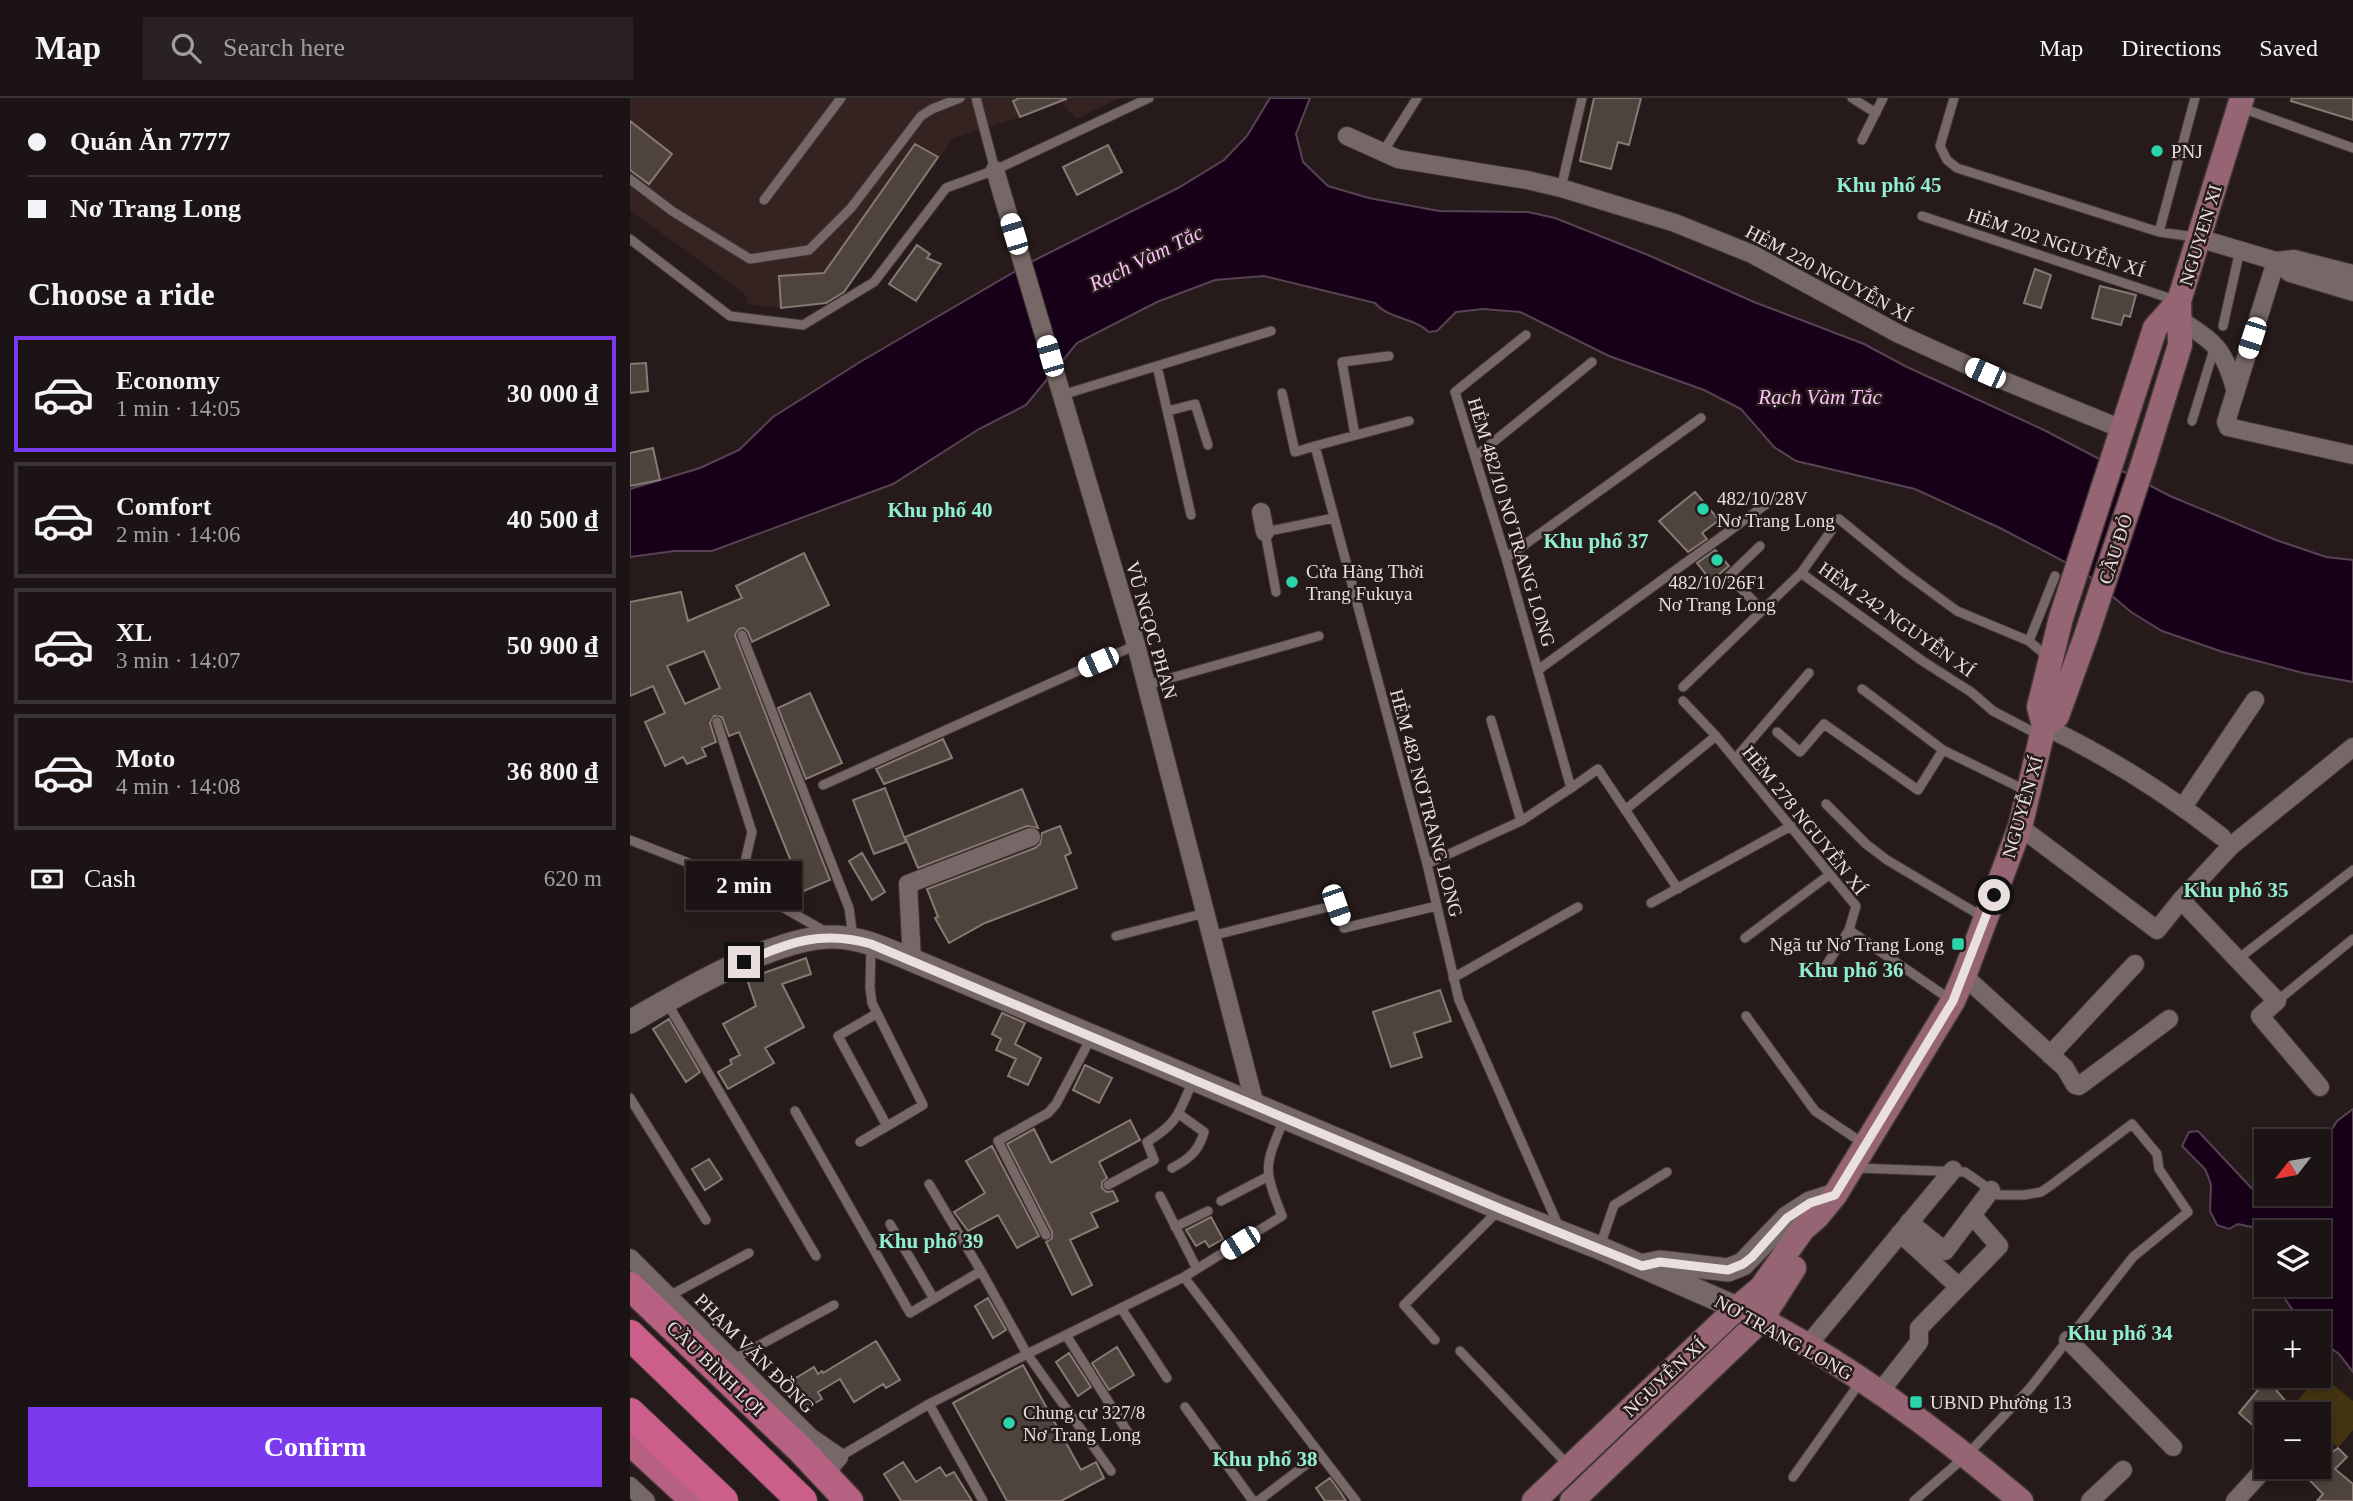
<!DOCTYPE html>
<html lang="en">
<head>
<meta charset="utf-8">
<style>
  :root { --surface:#1c1414; --page:#292122; --text:#f1f3f6; --muted:#a09ea0; --line:#3a3334; --accent:#7c3aed }
  body { margin:0; font-family:"Times New Roman",serif; background:var(--page); color:var(--text); height:100vh; display:flex; flex-direction:column; font-size:26px; white-space:nowrap }
  * { box-sizing:border-box; margin:0 }
  p { font-size:23px; color:var(--muted) }
  .icon { flex:none; width:38px; height:38px; fill:none; stroke:currentColor; stroke-width:2; stroke-linecap:round; stroke-linejoin:round }
  .map { position:relative; flex:1; overflow:hidden }
  .sheet { display:flex; flex-direction:column; background:var(--surface); width:630px }
  .sheet>* { flex:none }
  .banner { display:grid; align-content:center; height:154px; padding:0 28px; background:var(--surface) }
  .needle { width:46px; rotate:239deg }
  .fabs { position:absolute; left:1624px; top:1031px; display:grid; gap:14px }
  .fabs a { display:grid; place-items:center; width:77px; height:77px; border-radius:0px; background:var(--surface); box-shadow:0 4px 10px #0003,0 0 0 2px var(--line); font-size:35px }
  .end { position:absolute; width:32px; height:32px; margin:-16px; border:9px solid #e8dfde; background:#111; box-shadow:0 0 0 4px #111 }
  .from { border-radius:50% }
  .bubble { position:absolute; height:49px; border-radius:0px; background:var(--surface); box-shadow:0 4px 10px #0003,0 0 0 2px var(--line); font-size:23px; font-weight:700; line-height:49px; text-align:center }
  .car { position:absolute; width:21px; height:42px; margin:-21px -10px; border-radius:9px; box-shadow:0 0 5px 2px #0007; background:linear-gradient(#fff 24%,#345 0 40%,#fff 0 76%,#345 0 86%,#fff 0) }
  .banner b { display:flex; align-items:center; gap:24px; height:66px; font-size:26px }
  .banner b+b { border-top:2px solid var(--line) }
  .banner i { width:18px; height:18px; background:var(--text) }
  ul { padding:0; list-style:none }
  li { display:flex; align-items:center; gap:21px; height:116px; margin:0 14px 10px; padding:0 14px; border:4px solid var(--line); border-radius:0px }
  li div { flex:1 }
  li b { display:block; font-size:26px }
  li em { font-style:normal; font-weight:700 }
  li.selected { border-color:var(--accent) }
  li>.icon { width:63px; height:63px; stroke-width:1.5 }
  h2 { padding:0 28px; font-size:32px; line-height:84px }
  .pay { display:flex; align-items:center; gap:18px; height:77px; padding:0 28px; font-size:26px }
  .pay p { margin-inline-start:auto }
  .cta { display:flex; gap:14px; margin-top:auto; padding:14px 28px }
  .cta a { flex:1; height:80px; border-radius:0px; background:var(--accent); color:#fff; font-size:28px; font-weight:700; line-height:80px; text-align:center }
  header { display:flex; align-items:center; gap:42px; box-sizing:border-box; height:98px; padding:0 35px; background:var(--surface); border-bottom:2px solid var(--line) }
  header strong { font-size:33px }
  nav { display:flex; gap:38px; margin-inline-start:auto; font-size:24px }
  .search { width:490px; height:63px; background:var(--page); display:flex; align-items:center; gap:18px; box-sizing:border-box; padding:0 24px; border-radius:0px; color:var(--muted); font-size:26px }
  main { display:flex; flex:1; min-height:0 }
  .map>svg:first-child { display:block }
  .built { fill:#352321 }
  .green { fill:#443410 }
  .water { fill:#180019; stroke:#564354; stroke-width:2 }
  .building { fill:#4f443d; stroke:#867a73; stroke-width:2; fill-rule:evenodd }
  .lines { fill:none; stroke-linecap:round; stroke-linejoin:round }
  .service-casing { stroke:#3f3635; stroke-width:11 }
  .minor-casing { stroke:#3f3635; stroke-width:20 }
  .tertiary-casing { stroke:#3f3635; stroke-width:25 }
  .secondary-casing { stroke:#3f3635; stroke-width:27 }
  .primary-casing { stroke:#3f3635; stroke-width:31 }
  .trunk-casing { stroke:#3f3635; stroke-width:32 }
  .service { stroke:#766866; stroke-width:9 }
  .minor { stroke:#766866; stroke-width:18 }
  .tertiary { stroke:#766866; stroke-width:23 }
  .secondary { stroke:#966574; stroke-width:24 }
  .primary { stroke:#b66181; stroke-width:28 }
  .trunk { stroke:#cb5f8a; stroke-width:30 }
  .route { stroke:#e8dfde; stroke-width:9 }
  .poi-dot { fill:#2bd5ac; stroke:#261b1a; stroke-width:2.5 }
  .labels { text-anchor:middle; stroke-width:5; stroke-linejoin:round; paint-order:stroke }
  .poi-label { font-size:19px; fill:#e8dfde; stroke:#261b1a; text-anchor:start }
  .street-label { font-size:19px; fill:#e8dfde; stroke:#261b1a }
  .neighbourhood-label { font-size:21px; font-weight:bold; fill:#91efd1; stroke:#261b1a }
  .water-label { font-size:21px; font-style:italic; fill:#fbc0f9; stroke:#261b1a }
</style>
</head>
<body>
<header>
<strong>Map</strong>
<div class="search"><svg class="icon" aria-label="search" viewBox="0 0 24 24"><circle cx="10" cy="10" r="6"/><path d="M15 15l6 6"/></svg>Search here</div>
<nav><a>Map</a><a>Directions</a><a>Saved</a></nav>
</header>
<main>
<section class="sheet">
<div class="banner">
<b><i class="from"></i>Quán Ăn 7777</b>
<b><i></i>Nơ Trang Long</b>
</div>
<h2>Choose a ride</h2>
<ul>
<li class="selected"><svg class="icon" aria-label="car" viewBox="0 0 24 24"><path d="M5 17H2v-5l4-1 3-4h7l3 4 3 1v5h-3M9 17h6M6 11h13"/><circle cx="7" cy="17" r="2"/><circle cx="17" cy="17" r="2"/></svg><div><b>Economy</b><p>1 min · 14:05</p></div><em>30 000 ₫</em></li>
<li><svg class="icon" aria-label="car" viewBox="0 0 24 24"><path d="M5 17H2v-5l4-1 3-4h7l3 4 3 1v5h-3M9 17h6M6 11h13"/><circle cx="7" cy="17" r="2"/><circle cx="17" cy="17" r="2"/></svg><div><b>Comfort</b><p>2 min · 14:06</p></div><em>40 500 ₫</em></li>
<li><svg class="icon" aria-label="car" viewBox="0 0 24 24"><path d="M5 17H2v-5l4-1 3-4h7l3 4 3 1v5h-3M9 17h6M6 11h13"/><circle cx="7" cy="17" r="2"/><circle cx="17" cy="17" r="2"/></svg><div><b>XL</b><p>3 min · 14:07</p></div><em>50 900 ₫</em></li>
<li><svg class="icon" aria-label="car" viewBox="0 0 24 24"><path d="M5 17H2v-5l4-1 3-4h7l3 4 3 1v5h-3M9 17h6M6 11h13"/><circle cx="7" cy="17" r="2"/><circle cx="17" cy="17" r="2"/></svg><div><b>Moto</b><p>4 min · 14:08</p></div><em>36 800 ₫</em></li>
</ul>
<div class="pay"><svg class="icon" aria-label="cash" viewBox="0 0 24 24"><path d="M3 7h18v10H3z"/><circle cx="12" cy="12" r="2"/></svg>Cash<p>620 m</p></div>
<div class="cta"><a>Confirm</a></div>
</section>
<div class="map">
<svg width="1723" height="1403" viewBox="0 0 1723 1403">
  <rect width="100%" height="100%" fill="#261b1a"/>
  <path class="built" d="M0,0H490L446,21L430,3L390,19L323,40L207,203L151,210L118,206L115,196L0,112Z"/>
  <path class="green" d="M1690,1276L1723,1303V1332L1708,1350L1689,1333V1316H1670L1662,1309Z"/>
  <path class="water" d="M640,0H680L666,36L673,64L698,88L739,100L809,113L898,114L925,120L1018,157L1124,204L1234,246L1277,269L1414,332L1540,398L1646,442L1696,459L1723,462V584L1673,575L1593,554L1532,533L1501,514L1454,474L1372,431L1285,391L1166,363L1144,349L1111,311L1074,292L979,258L890,214L853,211L826,214L807,233L799,234C783,219 760,222 745,205L634,178L585,182L527,204L447,245L396,307L349,331L263,386L82,453H44L0,459V391L70,370L109,352L143,319L230,264L401,164L548,90L594,62L617,38Z
    M1723,1011V1274L1709,1256L1689,1242V1225H1672L1650,1194L1649,1187L1689,1186V1134H1636V1137L1631,1131L1608,1126L1599,1131L1587,1127L1580,1113L1581,1087L1578,1078L1575,1071L1552,1048L1559,1034L1568,1033L1627,1096H1689V1053L1707,1023Z"/>
  <path class="building" d="M390,0H436V1L390,19L383,3Z
    M964,0H1011L999,47L988,44L981,71L950,63Z
    M1662,0H1723V22L1661,3Z
    M0,23L42,56L19,86L0,72Z
    M285,46L308,59L214,194L196,205L151,210L149,178L194,175Z
    M478,47L492,74L447,97L433,69Z
    M287,147L300,156L297,160L311,166L286,203L259,186Z
    M1405,171L1421,177L1411,210L1394,205Z
    M1470,188L1506,197L1500,219L1494,217L1491,227L1462,220Z
    M16,265L18,293L0,295V266Z
    M23,350L30,382L0,388V355Z
    M1065,394L1089,422L1072,435L1077,441L1058,454L1029,423Z
    M1085,452L1099,468L1081,483L1067,465Z
    M174,455L199,507L122,544L118,534L114,530L109,531L105,537L200,782L169,795L158,773L164,771L109,634L99,638L92,619L84,618L80,625L86,644L72,650L76,658L57,666L53,659L35,668L15,624L35,615L23,588L0,598V504L51,494L58,523L112,500L106,488ZM74,553L90,590L55,606L37,568Z
    M180,595L212,665L176,681L148,610Z
    M313,641L322,660L254,686L246,671Z
    M255,690L276,744L244,756L223,702Z
    M392,691L408,730L397,728L288,770L275,739Z
    M430,728L441,755L435,758L447,790L355,825L319,845L305,820L308,819L297,791L405,750L410,746L412,735Z
    M232,755L255,794L242,802L219,763Z
    M176,860L181,876L152,886L174,929L135,950L144,965L98,991L88,974L102,966L100,962L110,957L93,926L126,908L117,881Z
    M810,892L821,923L784,935L792,959L761,969L743,914Z
    M372,915L395,925L385,946L411,960L398,987L378,978L386,961L366,952L371,941L362,936Z
    M39,921L70,974L56,984L23,931Z
    M455,967L482,980L469,1005L443,992Z
    M500,1022L510,1042L469,1064L477,1080L472,1084V1090L477,1094L483,1093L488,1103L461,1115L468,1129L440,1142L462,1187L442,1197L416,1144L422,1140V1134L377,1046L404,1031L421,1065Z
    M362,1048L409,1138L387,1150L368,1117L338,1133L324,1114L355,1095L336,1063Z
    M79,1061L92,1081L75,1092L62,1071Z
    M581,1119L593,1141L579,1149L575,1143L566,1148L556,1132Z
    M358,1200L376,1232L363,1240L345,1208Z
    M246,1243L270,1282L256,1290L253,1286L224,1304L210,1281L188,1294L192,1301L177,1310L161,1283L184,1269L188,1276L192,1273L193,1275Z
    M487,1249L504,1277L479,1292L462,1265Z
    M439,1255L461,1289L448,1298L426,1264Z
    M393,1267L451,1372L466,1364L474,1380L431,1403H377L323,1305Z
    M1637,1281L1658,1306L1650,1316H1636V1339L1609,1315Z
    M1689,1345L1701,1355L1708,1350L1717,1359L1705,1371L1723,1386V1403H1687L1693,1396L1666,1368H1689Z
    M273,1364L286,1384L310,1369L316,1378L324,1374L342,1403H271L254,1376Z
    M700,1380L711,1395L716,1403H695L686,1390Z"/>
  <g class="lines">
    <g class="service-casing">
      <path id="service" d="M346,0L365,72
        M1222,0L1246,15
        M1324,0L1310,48L1317,62L1327,70L1529,134L1565,139
        M1609,9L1723,50
        M1232,42L1253,0
        M753,54L787,0
        M0,81L42,113L120,161L179,152L221,110L291,18L302,11L330,0
        M931,90L952,0
        M134,102L211,0
        M1292,118L1548,203
        M1529,134L1565,0
        M0,141L100,218L173,227L244,184L316,90L365,72L519,0
        M1593,228L1610,152
        M527,268L561,417
        M652,295L665,354L685,348L797,766L829,902L929,1129
        M432,297L641,233
        M538,313L565,306L578,347
        M1562,323L1585,248
        M725,337L712,264L759,258
        M685,348L779,323
        M846,358L962,264
        M1209,421L1274,474L1327,513L1399,543L1419,560
        M1130,448L1099,478L1132,512
        M876,460L1071,320
        M1171,475L1201,433
        M646,494L635,434L704,420
        M112,537L219,810L223,839
        M1399,543L1425,478
        M908,572L1142,402
        M516,587L689,538
        M1053,589L1171,475L1291,562L1341,594L1363,613L1409,637
        M1232,591L1313,652L1397,693
        M1053,603L1086,638L1226,808L1219,832L1321,902
        M861,622L891,723
        M87,624L122,734L110,785
        M1147,634L1170,654L1194,626L1288,692L1313,652
        M1105,661L1179,575
        M193,687L506,547
        M941,690L968,671L1048,791
        M1196,706L1236,746L1257,762L1353,819
        M995,712L1086,638
        M0,742L110,785L196,834
        M797,766L891,723L941,690L876,460L825,294L896,237
        M1021,805L1161,728
        M486,838L575,815
        M581,838L706,807L714,830L807,808
        M1115,840L1199,777
        M1608,861L1723,772
        M1190,877L1219,832
        M823,880L948,809
        M36,903L186,1158
        M1647,903L1723,841
        M246,916L208,938L257,1028
        M1116,918L1185,1013L1234,1046
        M0,1000L76,1122
        M165,1013L280,1215L351,1173L397,1256L481,1373
        M230,1044L293,1007L242,905L240,890L241,849
        M542,1070C559,1061 569,1053 574,1034L549,1016
        M1226,1070L1335,1074L1368,1097H1394L1411,1094L1420,1088L1502,1026L1527,1056L1529,1071L1558,1114L1503,1159L1400,1290L1336,1358L1284,1403
        M299,1086L351,1173
        M478,1087L524,1062L517,1044C549,1024 548,1016 563,983
        M530,1098L567,1171
        M591,1103L637,1079
        M260,1126L304,1201
        M545,1129L578,1113
        M416,1137L368,1043L418,1015L426,1006L461,940
        M970,1148L984,1107L1037,1074
        M554,1179L726,1403
        M39,1198L119,1155
        M491,1210L537,1280
        M436,1237L504,1344
        M805,1242L774,1207L869,1112
        M830,1253L938,1367
        M102,1262L204,1207
        M299,1306L353,1403
        M555,1309L623,1403
        M209,1359L299,1306L397,1256L554,1179L652,1118C633,1069 634,1070 654,1021
        M1163,1379L1231,1283
        M628,1403L690,1356"/>
    </g>
    <g class="minor-casing">
      <path id="minor" d="M717,38L768,61L897,82L931,90L1045,125L1122,156L1269,236L1355,275L1492,331
        M365,72L506,547L625,1007
        M1568,140L1646,163L1664,161L1723,176
        M1646,163L1596,324L1598,329L1723,357
        M1646,163L1660,175L1723,194
        M1550,222C1585,244 1594,251 1605,291
        M631,414L635,434
        M1414,628C1479,659 1535,694 1592,739
        M1553,709L1625,602
        M1390,729L1527,832L1551,802L1647,903L1630,918L1690,989
        M1551,802L1601,748L1723,649
        M282,862L278,786L401,739
        M1334,878L1435,970L1445,987L1449,988L1539,921
        M1420,957L1505,866
        M1279,1124L1315,1153L1361,1092
        M1270,1135L1329,1189
        M0,1160L180,1339L209,1359L194,1377
        M1438,1242L1543,1349
        M1177,1248L1323,1072
        M1250,1294L1289,1244V1230L1369,1148L1343,1118
        M0,1388L16,1403
        M1460,1403L1493,1372
        M1605,1403L1637,1368"/>
    </g>
    <g class="tertiary-casing">
      <path id="tertiary" d="M0,924C50,895 149,836 206,839C233,840 257,852 282,862L871,1111L970,1150L1107,1210
        M1015,1167L1030,1164L1098,1172L1113,1166L1157,1120L1180,1105L1205,1097"/>
    </g>
    <g class="secondary-casing">
      <path id="secondary" d="M1414,628L1427,618L1456,538L1514,363L1550,247L1549,203L1612,0
        M1119,1215C1217,1265 1307,1332 1391,1403
        M904,1403L1107,1210L1131,1190L1173,1131L1187,1119L1205,1097L1323,903L1334,878L1390,729L1414,628L1409,609L1431,520L1525,230L1549,203
        M942,1403L1131,1222L1164,1170"/>
    </g>
    <g class="primary-casing">
      <path id="primary" d="M0,1188L171,1352L219,1403
        M0,1343L65,1403"/>
    </g>
    <g class="trunk-casing">
      <path id="trunk" d="M0,1237L172,1403
        M0,1315L93,1403"/>
    </g>
    <use href="#service" class="service"/>
    <use href="#minor" class="minor"/>
    <use href="#tertiary" class="tertiary"/>
    <use href="#secondary" class="secondary"/>
    <use href="#primary" class="primary"/>
    <use href="#trunk" class="trunk"/>
  </g>
  <g class="lines">
    <path class="route" d="M114,864C159,844 192,832 241,846L871,1111L1012,1168L1030,1164L1098,1172L1113,1166L1122,1159L1157,1120L1180,1105L1205,1097L1323,903L1364,797"/>
  </g>
  <g class="poi-dot">
    <circle cx="1527" cy="53" r="7"/>
    <circle cx="1073" cy="411" r="7"/>
    <circle cx="1087" cy="462" r="7"/>
    <circle cx="662" cy="484" r="7"/>
    <rect x="1321" y="839" width="14" height="14" rx="3.5"/>
    <rect x="1279" y="1297" width="14" height="14" rx="3.5"/>
    <circle cx="379" cy="1325" r="7"/>
  </g>
  <g class="labels">
    <g class="poi-label">
      <text x="1541" y="60">PNJ</text>
      <text x="1087" y="407">482/10/28V<tspan x="1087" dy="22">Nơ Trang Long</tspan></text>
      <text x="676" y="480">Cửa Hàng Thời<tspan x="676" dy="22">Trang Fukuya</tspan></text>
      <text x="1087" y="491" text-anchor="middle">482/10/26F1<tspan x="1087" dy="22">Nơ Trang Long</tspan></text>
      <text x="1314" y="853" text-anchor="end">Ngã tư Nơ Trang Long</text>
      <text x="1300" y="1311">UBND Phường 13</text>
      <text x="393" y="1321">Chung cư 327/8<tspan x="393" dy="22">Nơ Trang Long</tspan></text>
    </g>
    <g class="street-label">
      <text transform="translate(1570 137) rotate(-73)" y="7">NGUYEN XI</text>
      <text transform="translate(1426 144) rotate(18)" y="7">HẺM 202 NGUYỄN XÍ</text>
      <text transform="translate(1199 175) rotate(28)" y="7">HẺM 220 NGUYỄN XÍ</text>
      <text transform="translate(882 424) rotate(73)" y="7">HẺM 482/10 NƠ TRANG LONG</text>
      <text transform="translate(1485 451) rotate(-72)" y="7">CẦU ĐỎ</text>
      <text transform="translate(1267 521) rotate(35)" y="7">HẺM 242 NGUYỄN XÍ</text>
      <text transform="translate(522 532) rotate(74)" y="7">VŨ NGỌC PHAN</text>
      <text transform="translate(797 705) rotate(75)" y="7">HẺM 482 NƠ TRANG LONG</text>
      <text transform="translate(1392 709) rotate(-74)" y="7">NGUYỄN XÍ</text>
      <text transform="translate(1175 722) rotate(51)" y="7">HẺM 278 NGUYỄN XÍ</text>
      <text transform="translate(1154 1239) rotate(29)" y="7">NƠ TRANG LONG</text>
      <text transform="translate(125 1255) rotate(45)" y="7">PHẠM VĂN ĐỒNG</text>
      <text transform="translate(86 1270) rotate(44)" y="7">CẦU BÌNH LỢI</text>
      <text transform="translate(1034 1279) rotate(-43)" y="7">NGUYỄN XÍ</text>
    </g>
    <g class="neighbourhood-label">
      <text x="1259" y="94">Khu phố 45</text>
      <text x="310" y="419">Khu phố 40</text>
      <text x="966" y="450">Khu phố 37</text>
      <text x="1606" y="799">Khu phố 35</text>
      <text x="1221" y="879">Khu phố 36</text>
      <text x="301" y="1150">Khu phố 39</text>
      <text x="1490" y="1242">Khu phố 34</text>
      <text x="635" y="1368">Khu phố 38</text>
    </g>
    <g class="water-label">
      <text transform="translate(516 160) rotate(-26)" y="7">Rạch Vàm Tắc</text>
      <text x="1190" y="306">Rạch Vàm Tắc</text>
    </g>
  </g>
</svg>
<div class="fabs">
<a><svg class="needle" viewBox="-14 -14 28 28"><path d="M0-13l5 13h-10z" fill="#e53935"/><path d="M0 13l5-13h-10z" fill="#a09ea0"/></svg></a>
<a><svg class="icon" aria-label="layers" viewBox="0 0 24 24"><path d="M12 4l9 5-9 5-9-5zM3 14l9 5 9-5"/></svg></a>
<a>+</a>
<a>−</a>
</div>
<i class="end from" style="left:1364px;top:797px"></i>
<i class="end" style="left:114px;top:864px"></i>
<div class="bubble" style="left:56px;top:763px;width:116px">2 min</div>
<i class="car" style="left:384px;top:136px;rotate:343deg"></i>
<i class="car" style="left:1622px;top:240px;rotate:198deg"></i>
<i class="car" style="left:420px;top:258px;rotate:344deg"></i>
<i class="car" style="left:1355px;top:275px;rotate:294deg"></i>
<i class="car" style="left:468px;top:564px;rotate:246deg"></i>
<i class="car" style="left:706px;top:807px;rotate:161deg"></i>
<i class="car" style="left:610px;top:1145px;rotate:238deg"></i>
</div>
</main>
</body>
</html>
